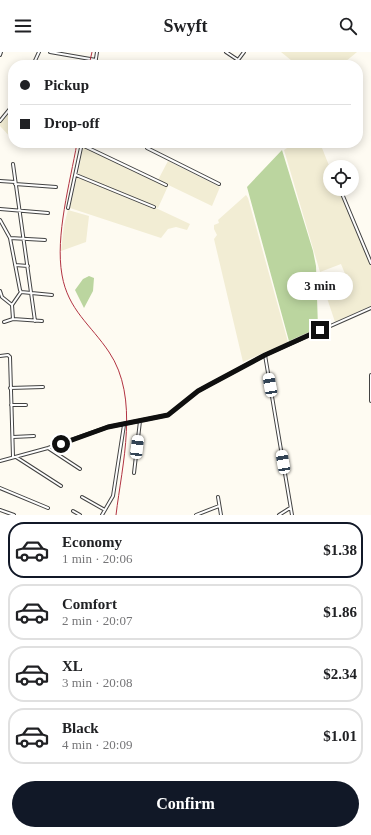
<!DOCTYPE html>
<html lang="en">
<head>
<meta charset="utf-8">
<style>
  :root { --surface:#fff; --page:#f2f2f2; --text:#202124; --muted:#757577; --line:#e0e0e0; --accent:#111827 }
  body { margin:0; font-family:"Times New Roman",serif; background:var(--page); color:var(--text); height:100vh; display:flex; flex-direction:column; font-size:15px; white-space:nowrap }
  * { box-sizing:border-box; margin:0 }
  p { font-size:13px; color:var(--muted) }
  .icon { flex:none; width:22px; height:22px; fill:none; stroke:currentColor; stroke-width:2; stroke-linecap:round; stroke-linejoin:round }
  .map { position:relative; height:463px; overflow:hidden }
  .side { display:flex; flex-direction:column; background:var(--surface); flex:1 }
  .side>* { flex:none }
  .banner { position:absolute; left:8px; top:8px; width:355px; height:88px; border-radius:16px; box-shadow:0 2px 10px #0003; display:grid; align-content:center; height:88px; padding:0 12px; background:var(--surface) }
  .fabs { position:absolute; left:323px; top:108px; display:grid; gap:8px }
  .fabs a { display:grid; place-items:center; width:36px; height:36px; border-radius:50%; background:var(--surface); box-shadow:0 2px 10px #0003; font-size:20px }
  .end { position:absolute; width:18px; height:18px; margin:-9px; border:5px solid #0f0f0f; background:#fff; box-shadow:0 0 0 2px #fff }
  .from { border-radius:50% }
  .bubble { position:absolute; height:28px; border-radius:14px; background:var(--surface); box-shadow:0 2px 10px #0003; font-size:13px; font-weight:700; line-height:28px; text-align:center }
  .car { position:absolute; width:12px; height:24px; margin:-12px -6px; border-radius:5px; box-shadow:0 0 3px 1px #0007; background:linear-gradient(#fff 24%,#345 0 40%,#fff 0 76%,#345 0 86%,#fff 0) }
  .banner b { display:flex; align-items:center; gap:14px; height:38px; font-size:15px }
  .banner b+b { border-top:1px solid var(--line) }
  .banner i { width:10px; height:10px; background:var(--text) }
  ul { padding:7px 0 0; list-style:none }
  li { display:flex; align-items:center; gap:12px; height:56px; margin:0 8px 6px; padding:0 4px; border:2px solid var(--line); border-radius:16px }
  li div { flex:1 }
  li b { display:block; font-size:15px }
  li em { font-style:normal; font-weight:700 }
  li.selected { border-color:var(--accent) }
  li>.icon { width:36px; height:36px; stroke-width:1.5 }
  .button { display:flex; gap:8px; margin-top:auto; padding:8px 12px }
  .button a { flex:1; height:46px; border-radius:24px; background:var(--accent); color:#fff; font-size:16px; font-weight:700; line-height:46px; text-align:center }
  header { display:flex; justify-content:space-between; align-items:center; height:52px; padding:0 12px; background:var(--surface); font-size:18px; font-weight:700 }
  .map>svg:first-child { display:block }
  .farmland { fill:#f2edd4 }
  .forest { fill:#bbd59f }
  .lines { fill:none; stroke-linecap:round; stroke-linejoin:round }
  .minor-casing { stroke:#424242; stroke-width:4 }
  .minor { stroke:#fff; stroke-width:2 }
  .rail { stroke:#b23342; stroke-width:1 }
  .route { stroke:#0f0f0f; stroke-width:5 }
</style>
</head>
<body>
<header><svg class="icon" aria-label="menu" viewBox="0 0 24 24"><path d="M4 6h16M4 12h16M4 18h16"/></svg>Swyft<svg class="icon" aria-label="search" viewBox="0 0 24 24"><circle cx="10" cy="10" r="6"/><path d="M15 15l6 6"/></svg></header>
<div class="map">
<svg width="371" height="463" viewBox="0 0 371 463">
  <rect width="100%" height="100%" fill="#fefbf2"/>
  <path class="farmland" d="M281,0H357L345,10L337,13H323L309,10L306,13H297Z
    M13,54V88L0,74V70Z
    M295,91H320L330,116V137H339L371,213V254L335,270L327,246L350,234L341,212L320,220L284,98Z
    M83,95L168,134L158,156L78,122Z
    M168,109L220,135L212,154L158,128Z
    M77,125L158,157L190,172L187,178L176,175L168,177L161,186L70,156Z
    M246,143L248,146L288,290L243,310L214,187L217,183L214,177V173L219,171L218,168Z
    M68,158L89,164L86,190L61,199L64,173Z"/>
  <path class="forest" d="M282,98L313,199L316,214L318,276L289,289L247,135Z
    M89,224L94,226L93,239L84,256L75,238L83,227Z"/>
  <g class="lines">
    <g class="minor-casing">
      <path id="minor" d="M50,0L96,8
        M226,0L238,8L244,0
        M0,3L1,0
        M33,13L39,0
        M95,13L97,0
        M0,69L13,53
        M148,91L147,96L219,132
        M82,93L166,133
        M13,112L35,269
        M76,123L154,155
        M0,129L15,130
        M15,132L56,135
        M340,137L371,211
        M68,156L82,91
        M0,157L48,161
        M0,168L10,186L20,238L21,240L52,243
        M10,186L45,188
        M15,213L28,214
        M0,239L2,245L12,253L13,267
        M12,253L21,240
        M4,270L13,267L42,269
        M265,303L292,463
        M0,304L8,303L10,305L13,405
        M371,323V349
        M10,336L43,335
        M11,353H26
        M13,385L34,384
        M48,396L80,417
        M16,405L61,434
        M0,409L48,396L108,375L168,363L198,339L265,303L371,256
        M134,421L140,369
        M0,436L48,456
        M82,445L105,458
        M218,445L221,463
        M0,458L14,463
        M73,459L80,463
        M102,463L113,444L124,373
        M196,463L219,454
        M279,463L290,456"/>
    </g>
    <use href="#minor" class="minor"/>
    <path class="rail" d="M89,13L92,0
      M77,91C70,131 55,184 62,223C68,258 91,273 109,300C140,346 122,412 116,463"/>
  </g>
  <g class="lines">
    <path class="route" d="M61,392L108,375L168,363L198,339L209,333L265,303L320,278"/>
  </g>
</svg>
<div class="fabs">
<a><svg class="icon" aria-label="locate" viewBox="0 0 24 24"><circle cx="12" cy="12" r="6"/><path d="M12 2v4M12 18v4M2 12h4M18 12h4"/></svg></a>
</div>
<i class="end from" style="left:61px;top:392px"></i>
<i class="end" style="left:320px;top:278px"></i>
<div class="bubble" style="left:287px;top:220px;width:66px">3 min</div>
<i class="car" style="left:270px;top:333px;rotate:350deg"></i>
<i class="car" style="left:137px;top:395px;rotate:7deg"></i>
<i class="car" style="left:283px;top:410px;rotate:350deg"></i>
<div class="banner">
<b><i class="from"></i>Pickup</b>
<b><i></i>Drop-off</b>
</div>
</div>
<section class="side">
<ul>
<li class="selected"><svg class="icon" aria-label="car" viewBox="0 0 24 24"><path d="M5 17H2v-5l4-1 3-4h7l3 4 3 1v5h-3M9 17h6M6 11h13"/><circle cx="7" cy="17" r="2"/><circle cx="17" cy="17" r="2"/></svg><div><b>Economy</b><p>1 min · 20:06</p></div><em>$1.38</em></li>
<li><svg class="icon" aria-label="car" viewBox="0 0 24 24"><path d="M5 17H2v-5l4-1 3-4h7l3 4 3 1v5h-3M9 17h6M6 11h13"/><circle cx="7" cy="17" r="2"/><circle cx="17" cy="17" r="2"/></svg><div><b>Comfort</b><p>2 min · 20:07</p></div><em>$1.86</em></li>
<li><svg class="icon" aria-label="car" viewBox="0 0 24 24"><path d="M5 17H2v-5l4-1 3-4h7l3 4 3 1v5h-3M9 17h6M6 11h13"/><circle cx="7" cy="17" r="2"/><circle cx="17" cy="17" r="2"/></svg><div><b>XL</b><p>3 min · 20:08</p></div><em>$2.34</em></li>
<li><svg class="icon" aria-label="car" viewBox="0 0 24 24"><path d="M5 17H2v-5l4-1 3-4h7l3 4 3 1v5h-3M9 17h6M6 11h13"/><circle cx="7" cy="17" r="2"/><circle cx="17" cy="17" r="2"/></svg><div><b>Black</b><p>4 min · 20:09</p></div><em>$1.01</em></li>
</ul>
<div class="button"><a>Confirm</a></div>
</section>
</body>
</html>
